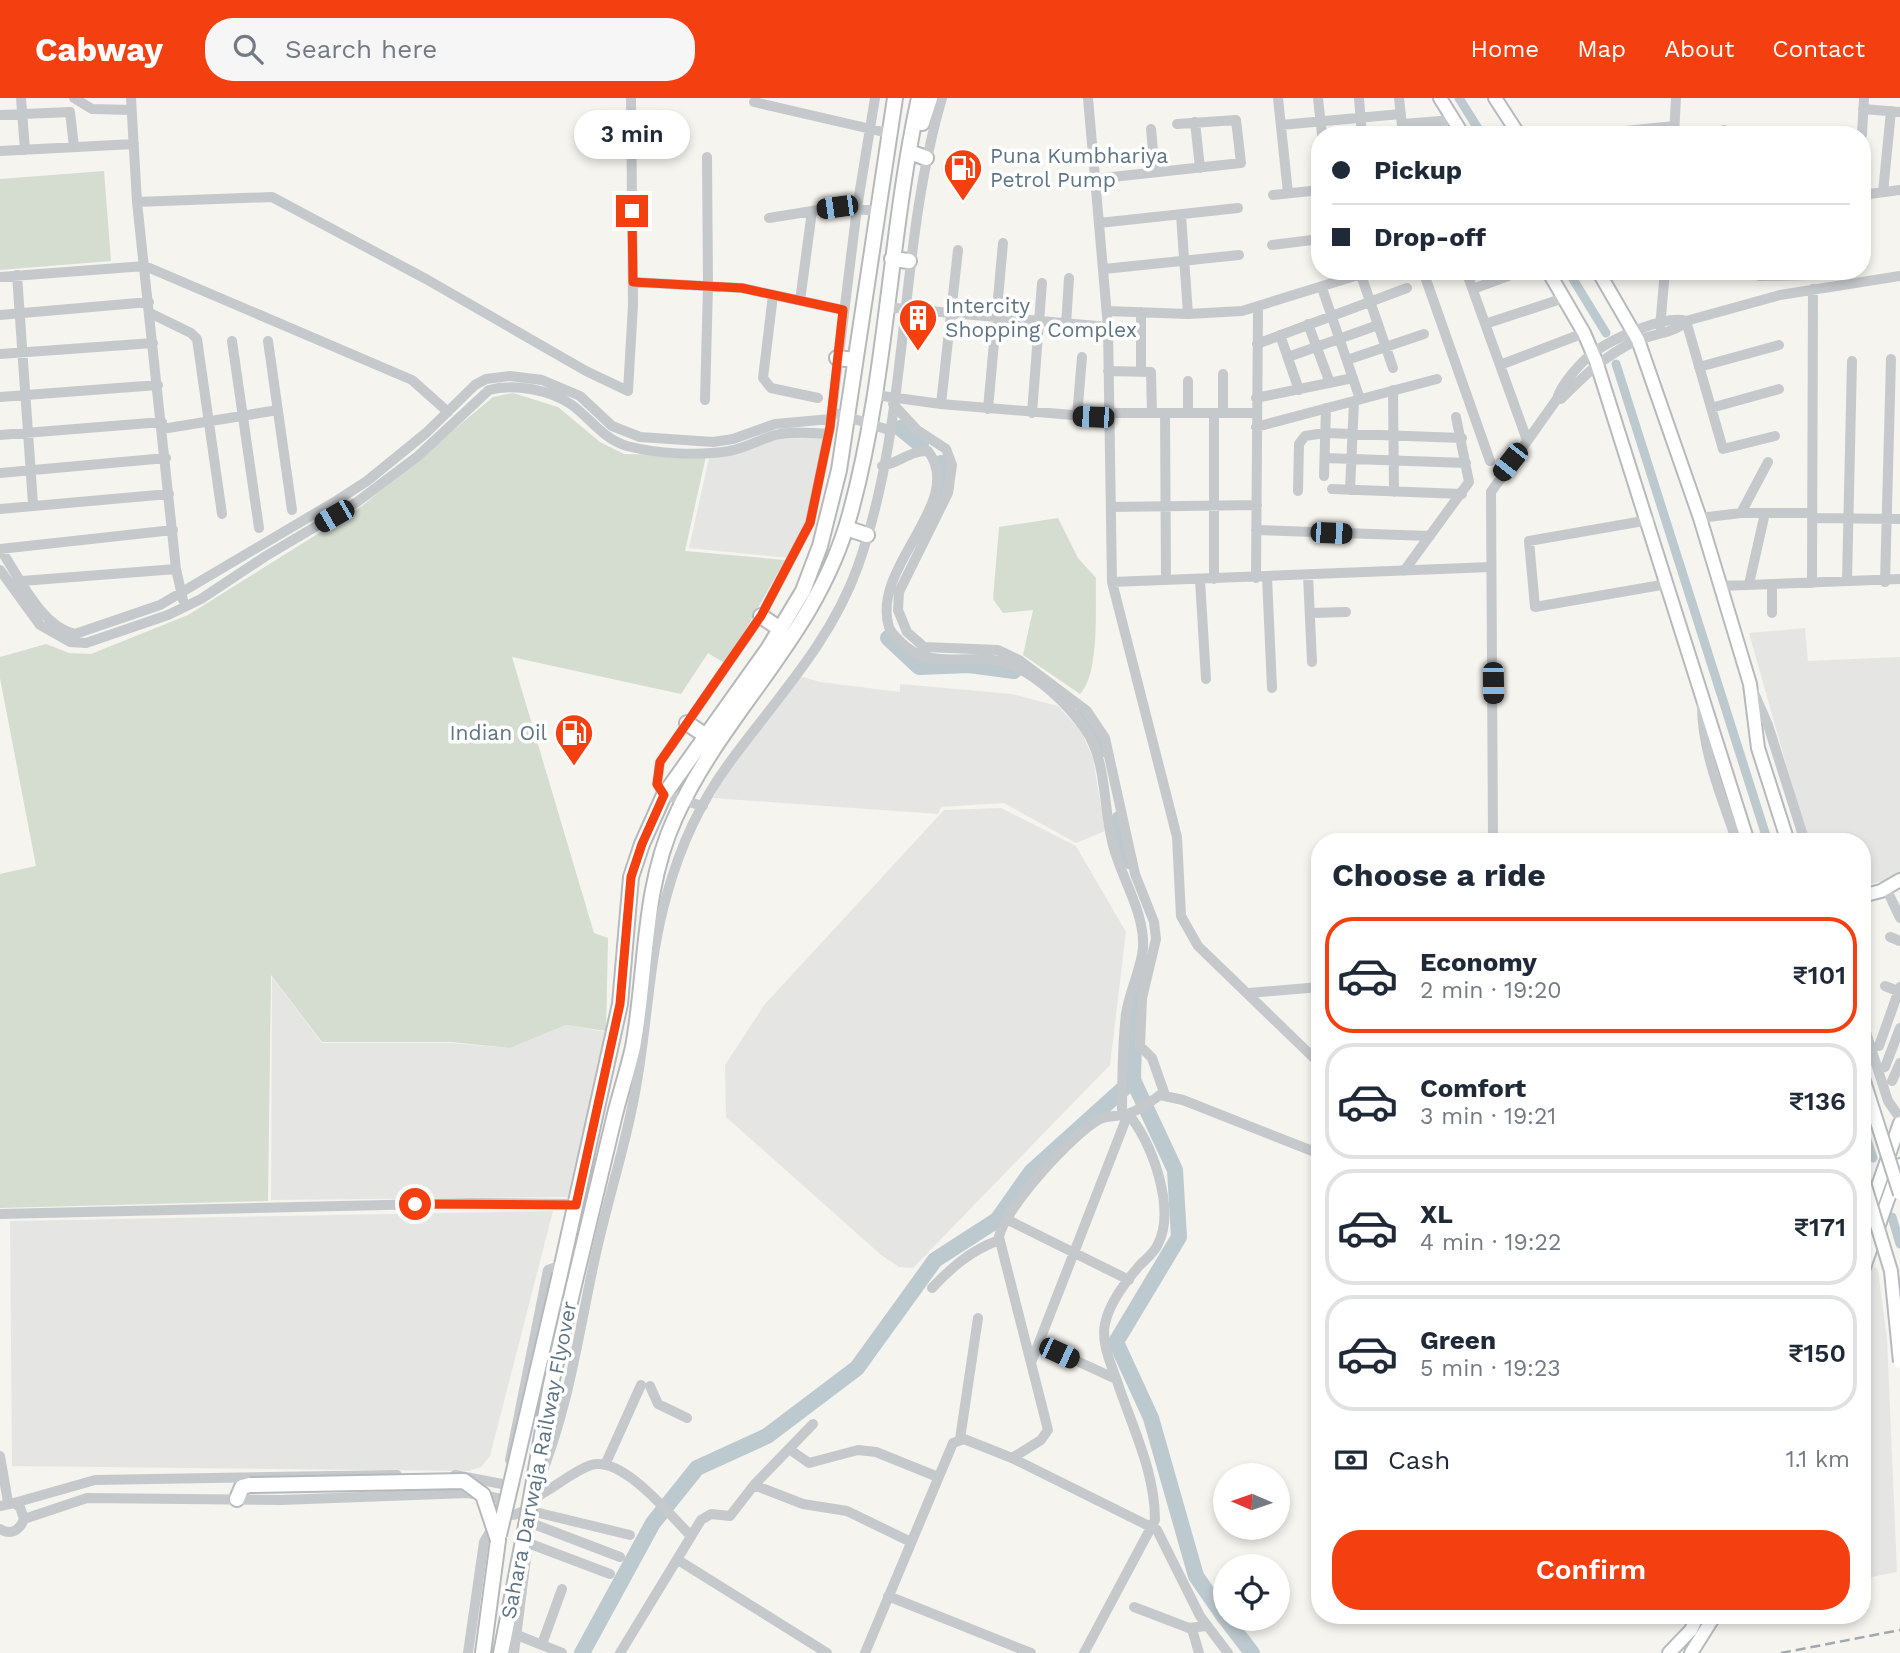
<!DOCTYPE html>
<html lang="en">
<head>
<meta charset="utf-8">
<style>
  :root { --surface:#fff; --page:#f6f6f7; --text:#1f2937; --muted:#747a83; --line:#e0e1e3; --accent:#f43f10 }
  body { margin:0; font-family:"Work Sans",sans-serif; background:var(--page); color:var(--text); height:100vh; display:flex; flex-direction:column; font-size:26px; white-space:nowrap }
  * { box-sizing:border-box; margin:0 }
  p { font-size:23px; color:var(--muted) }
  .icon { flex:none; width:38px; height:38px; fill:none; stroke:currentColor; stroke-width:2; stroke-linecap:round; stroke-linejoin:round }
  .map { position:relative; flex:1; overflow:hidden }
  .sheet { position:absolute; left:1311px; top:735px; width:560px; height:791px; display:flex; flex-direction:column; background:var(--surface); border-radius:28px; box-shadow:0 4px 10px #0003 }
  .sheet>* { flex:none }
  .hud { position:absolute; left:1311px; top:28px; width:560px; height:154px; border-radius:28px; box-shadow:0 4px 10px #0003; display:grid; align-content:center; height:154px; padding:0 21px; background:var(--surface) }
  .needle { width:46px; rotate:272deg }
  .tools { position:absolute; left:1213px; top:1365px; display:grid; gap:14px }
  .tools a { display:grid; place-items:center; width:77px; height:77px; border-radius:50%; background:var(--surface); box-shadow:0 4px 10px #0003; font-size:35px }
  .end { position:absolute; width:32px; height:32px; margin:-16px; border:9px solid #f43f10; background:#fff; box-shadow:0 0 0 4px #fff }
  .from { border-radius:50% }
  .bubble { position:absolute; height:49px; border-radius:24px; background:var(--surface); box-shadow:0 4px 10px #0003; font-size:23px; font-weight:600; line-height:49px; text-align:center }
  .car { position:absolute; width:21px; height:42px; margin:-21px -10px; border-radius:9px; box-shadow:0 0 5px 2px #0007; background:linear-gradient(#222 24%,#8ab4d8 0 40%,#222 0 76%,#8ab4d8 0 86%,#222 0) }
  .hud b { display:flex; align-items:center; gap:24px; height:66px; font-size:26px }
  .hud b+b { border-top:2px solid var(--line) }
  .hud i { width:18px; height:18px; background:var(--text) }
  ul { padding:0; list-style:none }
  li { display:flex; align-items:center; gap:21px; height:116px; margin:0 14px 10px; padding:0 7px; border:4px solid var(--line); border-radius:28px }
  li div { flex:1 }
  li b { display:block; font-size:26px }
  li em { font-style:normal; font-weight:600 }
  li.on { border-color:var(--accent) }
  li>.icon { width:63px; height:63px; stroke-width:1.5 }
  h2 { padding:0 21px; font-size:32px; line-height:84px }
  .pay { display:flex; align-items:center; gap:18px; height:77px; padding:0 21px; font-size:26px }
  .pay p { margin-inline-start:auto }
  .primary-button { display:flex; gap:14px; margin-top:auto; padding:14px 21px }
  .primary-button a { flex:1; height:80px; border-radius:28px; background:var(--accent); color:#fff; font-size:28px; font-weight:600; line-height:80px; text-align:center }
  header { display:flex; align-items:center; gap:42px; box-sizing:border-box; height:98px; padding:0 35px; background:var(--accent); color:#fff }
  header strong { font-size:33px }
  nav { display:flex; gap:38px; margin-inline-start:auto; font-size:24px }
  .search { width:490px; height:63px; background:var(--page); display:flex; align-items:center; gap:18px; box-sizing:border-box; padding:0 24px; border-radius:28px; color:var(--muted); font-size:26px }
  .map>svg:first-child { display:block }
  .built { fill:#e5e6e3 }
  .green { fill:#d5dcd0 }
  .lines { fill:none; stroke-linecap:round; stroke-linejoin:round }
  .canal { stroke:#bcc9ce; stroke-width:9 }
  .river { stroke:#bcc9ce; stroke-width:16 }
  .major-casing { stroke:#b6babe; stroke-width:16 }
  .highway-casing { stroke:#b5b9bc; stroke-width:18 }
  .minor { stroke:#c6c9cc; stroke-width:10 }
  .major { stroke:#fff; stroke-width:12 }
  .highway { stroke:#fff; stroke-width:14 }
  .rail { stroke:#a1a8ae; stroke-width:2.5; stroke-dasharray:10 5; stroke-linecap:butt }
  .major-bridge-casing { stroke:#b6babe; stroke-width:16; stroke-linecap:butt }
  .highway-bridge-casing { stroke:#b5b9bc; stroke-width:18; stroke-linecap:butt }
  .major-bridge { stroke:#fff; stroke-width:12 }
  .highway-bridge { stroke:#fff; stroke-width:14 }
  .route { stroke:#f43f10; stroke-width:9 }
  .labels { text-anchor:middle; stroke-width:7; stroke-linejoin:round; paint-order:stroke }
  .poi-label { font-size:21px; fill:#607584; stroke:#fff; text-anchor:start }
  .street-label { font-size:21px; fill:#607584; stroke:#fff }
</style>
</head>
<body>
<header>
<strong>Cabway</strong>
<div class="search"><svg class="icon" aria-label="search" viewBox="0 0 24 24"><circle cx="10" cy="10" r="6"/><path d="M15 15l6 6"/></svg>Search here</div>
<nav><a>Home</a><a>Map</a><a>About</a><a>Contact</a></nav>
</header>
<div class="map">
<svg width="1900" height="1555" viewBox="0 0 1900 1555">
  <rect width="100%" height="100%" fill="#f5f4ef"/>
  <path class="built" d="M824,338L808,424L789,460L689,450L709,360L777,339Z
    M1805,530L1808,563L1900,559V776L1894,780L1862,788V744H1808L1749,535Z
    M800,578L820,584L900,594V586L1012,596L1058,608L1081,633L1093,660L1105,733L1076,745L1004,705L941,709L938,716L713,700L729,670Z
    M1001,710L1076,748L1126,834L1110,967L913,1170L899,1169L880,1156L726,1019L725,967L765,906L944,712Z
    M272,879L322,945H451L510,950L566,927L606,934L568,1099L271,1102Z
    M553,1113L490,1358L481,1369L469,1373L12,1368L10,1123Z
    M1871,1166L1878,1172L1887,1241L1897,1474L1862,1481V1188Z"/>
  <path class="green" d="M104,73L111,163L0,172V81Z
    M513,295L558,309L600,344L624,356L706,358L685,453L785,462L726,566L708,555L681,596L512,559L594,835L608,840L606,933L566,927L510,950L451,944H322L271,877L268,1103L0,1110V776L36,768L0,580V559L46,546L69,555L91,556L188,517L362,408L493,299Z
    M1058,420L1078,460L1096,480C1095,509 1100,576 1080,596L1023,557L1033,512L1003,515L993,501L999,429Z"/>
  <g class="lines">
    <path class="canal" d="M1459,0L1482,37
      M1568,173L1606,235
      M1616,266L1768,744
      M1862,1027L1873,1060
      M1892,1119L1900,1146"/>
    <path class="river" d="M900,330L921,347
      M941,399L946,388L941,365
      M888,540L919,569L969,567L1014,573
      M1084,615L1104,651
      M1119,721L1120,738L1129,763
      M1143,872L1135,900L1133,982L1175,1072L1179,1139L1116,1244L1151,1320L1196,1478L1225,1520
      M1226,1521L1252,1555
      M582,1555L653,1425L697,1370L767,1338L857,1270L935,1162L997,1122L1031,1074L1133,982"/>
    <g class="major-casing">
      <path id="major" d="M1440,0L1463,37
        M1495,0L1519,37
        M1548,173L1584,235L1596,263L1748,744
        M1598,173L1638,242L1700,420L1750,586L1758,650L1788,744
        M1862,798L1881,793L1900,782
        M1862,1134L1900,1025
        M1862,1175L1900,1067
        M1669,1555L1691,1532L1698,1517
        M1691,1555L1715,1517"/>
    </g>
    <g class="highway-casing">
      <path id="highway" d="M922,25L930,0
        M910,54L926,60
        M892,161L909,163
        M837,260L855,262
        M846,430L867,437
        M761,518L780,531
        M687,625L706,638
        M560,1176L620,906L631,779L642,746L664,697L768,551L803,493L820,448L839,372L895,0
        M574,1187C588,1130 601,1073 615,1016C621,993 628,971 633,949C647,873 642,792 675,720C724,611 817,538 850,416C887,282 889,137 919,0
        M237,1401L242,1389L250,1387
        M483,1555L498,1442
        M501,1555L526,1428"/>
    </g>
    <path class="minor" d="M21,0L25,52
      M74,0L92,11L131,12
      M131,0L137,104L176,471L183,502
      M1088,0L1108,229L1112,484L1177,739L1181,818L1198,848L1320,966
      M1278,0L1288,95
      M1318,0L1322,37
      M1359,0L1362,37
      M1399,0L1403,37
      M754,4L888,35
      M1863,11L1900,14
      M0,17L70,14L74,49
      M1439,23L1447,37
      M1195,24L1200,70
      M1402,26L1454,22
      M1281,27L1401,16
      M1151,31L1155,74
      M1587,37L1674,28
      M1674,37L1676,0
      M1724,37V32
      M1805,37V34
      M1862,37L1864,0
      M0,53L134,46
      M1094,81L1241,65L1236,22L1177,26
      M1883,94L1891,13
      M1273,97L1320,92
      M1862,97L1900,92
      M137,104L272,99L426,181L586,273L628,293L633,207L631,0
      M1181,117L1188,216
      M769,120L837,109L877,113
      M1099,125L1238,110
      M1272,147L1320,141
      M1104,171L1239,157
      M1423,173L1490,363
      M1466,173L1527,342
      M1754,173L1759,178L1814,177
      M17,177L33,406
      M1361,177L1393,270
      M0,179L145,168L412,282L448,314
      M633,184L742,190L843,212
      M1322,190L1360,301
      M1473,191L1516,175
      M773,197L763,280L771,290L818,300
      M800,203L812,113
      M885,209L1108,229
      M1107,213L1188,216L1242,213L1371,173
      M150,215L191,235L197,241L222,416
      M0,217L149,204
      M1686,223C1665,216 1613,241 1594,254C1582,263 1561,286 1557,301H1561C1587,275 1602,260 1635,243C1651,236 1674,236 1686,223L1780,197L1900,178
      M1686,223L1723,351L1775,338
      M1308,226L1330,285
      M1485,226L1564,200
      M1066,227L1069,180
      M1660,229L1665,173
      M1280,237L1299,292
      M232,243L259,430
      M268,243L292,412
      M1257,246L1407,190
      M0,256L153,245
      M1288,259L1378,227
      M1347,262L1424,236
      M1500,267L1584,235
      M1699,269L1779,247
      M1108,273L1151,274L1152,315
      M1141,273V214
      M1393,292L1394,394
      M875,297L941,306L1109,320
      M0,299L158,287
      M1256,300L1353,280
      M705,302L708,188L707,59
      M893,306L917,332L946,351L952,367L948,395L899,494L898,512L907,534L924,549L998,552L1019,562L1087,613L1105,640L1135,776L1154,824L1156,841L1142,900L1140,948L1152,960L1165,997
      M941,306L958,152
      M1711,310L1779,291
      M988,311L1003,145
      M832,314L889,332
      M1032,315L1042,185
      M1109,315H1256
      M1165,315L1166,482
      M1188,315V283
      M1214,315V481
      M1223,315V276
      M1077,319L1082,259
      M1256,329L1437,281
      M162,331L278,312
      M0,337L162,324
      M1325,360L1466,365
      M882,368C900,365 910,352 928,353C967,404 870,469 889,529C891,535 897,540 902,545C932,575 974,552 1009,566C1038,578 1067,605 1085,631C1109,665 1102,715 1115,754C1124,784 1145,817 1143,850C1141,872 1129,894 1126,916C1122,950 1122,983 1122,1017
      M0,375L166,360
      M1324,378L1326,310
      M1332,391L1462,396
      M1350,392L1354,303
      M1298,393L1299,346L1305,338L1325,335L1462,340
      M1111,409L1257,407
      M0,411L169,396
      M1741,415L1768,364
      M1700,420L1741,415H1812
      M1812,420L1900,421
      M1649,422L1529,443L1535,509L1667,486
      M173,432L0,451C19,478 40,528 75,536L160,507L336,403L367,383L426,335L475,287L486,281L510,278L542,282L580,298L612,328L640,339L713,344L733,341L775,326L831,321
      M1256,432L1430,438
      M0,472L40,527L70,544L86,545L168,517L201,501L266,458L357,404L418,358L489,292C514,285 551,292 572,307C591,321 603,341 627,348C658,356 698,358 729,353C745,350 759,342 775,337C792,333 811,335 828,336
      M1404,473L1469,384L1456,319
      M1308,477L1312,564
      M1267,479L1272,590
      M1256,480L1258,211
      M1200,482L1206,581
      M22,483L176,471
      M1847,483L1852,263
      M1112,484L1491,469
      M1885,484L1891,261
      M1812,485L1813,191
      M1749,486L1765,415
      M1720,488L1900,481
      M1310,515L1346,514
      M1772,515V486
      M1754,595L1768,627L1805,744
      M1702,605C1701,651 1722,700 1737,744
      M703,708L664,697L657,686L660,664L761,518L810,425L830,329L857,110L875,0
      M1493,744L1491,394L1557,301
      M1886,790L1900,820
      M1890,839L1900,843
      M1885,888L1900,894
      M1249,895L1320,889
      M1862,922L1888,1003L1900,1020
      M1879,948L1900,889
      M1885,969L1900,930
      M1892,983L1900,965
      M0,1116L471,1105L576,1106
      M1006,1121L1129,1182
      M932,1190C953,1168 970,1153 999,1142
      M1040,1246L1116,1281
      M1031,1265L1128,1016C1152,1043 1176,1111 1158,1146C1155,1154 1146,1161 1140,1167C1126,1183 1109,1205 1105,1226C1101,1245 1111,1266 1117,1283C1132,1329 1155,1373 1155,1422L1084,1555
      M650,1288L658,1306L687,1320
      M960,1341L978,1220
      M789,1351L809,1365L858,1352L876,1354L938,1379
      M0,1358L8,1404
      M1012,1360L1157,1432L1200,1518L1228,1555
      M510,1362L548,1172L562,1167
      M605,1367L641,1287
      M455,1377L502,1386
      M539,1382C569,1310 579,1232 596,1155C609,1096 629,1037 638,977C648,917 650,854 667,796C680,749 701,703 730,664C776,601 831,544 858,468C911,318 897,153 942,0
      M754,1387L803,1406L847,1413L911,1444
      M534,1400C554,1391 571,1374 591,1367C622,1357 670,1417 690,1437
      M14,1405L95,1382L397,1377
      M0,1408L14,1405L20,1409L24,1421C20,1432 11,1438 0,1431
      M500,1408L514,1417L530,1410
      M531,1413L630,1437
      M24,1421L87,1400L281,1402L468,1395L497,1400
      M531,1425L620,1459
      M528,1445L610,1476
      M678,1462L827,1555
      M888,1498L1031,1555
      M1134,1509L1189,1530L1206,1528
      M1192,1531L1199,1555
      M517,1537L562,1555
      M542,1546L562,1491
      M468,1555L484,1444L495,1425
      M514,1555L527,1452
      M620,1555L701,1422L711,1416L730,1418L754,1387L813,1326
      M865,1555L953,1345L964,1341L1012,1360L1041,1342L1048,1332L999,1139C1004,1111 1074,1034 1100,1021C1109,1017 1118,1019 1127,1016C1139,1013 1150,1004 1160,997L1183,1002L1320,1056"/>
    <use href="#major" class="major"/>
    <use href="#highway" class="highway"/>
    <path class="rail" d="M1781,1555L1900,1532"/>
    <g class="major-bridge-casing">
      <path id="major-bridge" d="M1862,977L1900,1096
        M1862,1078L1891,1173L1900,1264"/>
    </g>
    <g class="highway-bridge-casing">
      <path id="highway-bridge" d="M250,1387L464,1383L483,1397L498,1442
        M526,1428L551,1286L574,1187
        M499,1437L560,1176"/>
    </g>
    <use href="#major-bridge" class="major-bridge"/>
    <use href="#highway-bridge" class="highway-bridge"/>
  </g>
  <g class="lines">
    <path class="route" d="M415,1106L576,1107L620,906L631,779L642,746L664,697L657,686L660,664L761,518L810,425L830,329L843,212L742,190L633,184L632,113"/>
  </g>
  <defs>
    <g id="fuel-pin" transform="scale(2.0125)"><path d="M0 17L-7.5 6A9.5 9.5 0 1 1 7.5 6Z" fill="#f43f10" stroke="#fff"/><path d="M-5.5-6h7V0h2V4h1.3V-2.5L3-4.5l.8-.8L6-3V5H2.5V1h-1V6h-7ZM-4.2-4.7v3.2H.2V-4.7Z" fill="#fff"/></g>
    <g id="building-pin" transform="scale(2.0125)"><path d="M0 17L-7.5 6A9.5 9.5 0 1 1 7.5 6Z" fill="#f43f10" stroke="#fff"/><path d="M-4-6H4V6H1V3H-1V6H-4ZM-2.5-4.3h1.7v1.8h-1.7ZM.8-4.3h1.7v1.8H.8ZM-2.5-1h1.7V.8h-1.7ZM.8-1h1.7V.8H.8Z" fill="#fff"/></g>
  </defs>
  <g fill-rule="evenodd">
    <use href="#fuel-pin" x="963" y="70"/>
    <use href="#building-pin" x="918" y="220"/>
    <use href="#fuel-pin" x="574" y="635"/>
  </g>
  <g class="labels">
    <g class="poi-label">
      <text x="990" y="65">Puna Kumbhariya<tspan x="990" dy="24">Petrol Pump</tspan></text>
      <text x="945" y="215">Intercity<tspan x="945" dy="24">Shopping Complex</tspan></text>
      <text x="547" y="642" text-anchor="end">Indian Oil</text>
    </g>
    <g class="street-label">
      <text transform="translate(539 1362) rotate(-79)" y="7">Sahara Darwaja Railway Flyover</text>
    </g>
  </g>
</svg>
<div class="tools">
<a><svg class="needle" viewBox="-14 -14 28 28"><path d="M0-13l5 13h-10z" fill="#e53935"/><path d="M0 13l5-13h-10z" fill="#747a83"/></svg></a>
<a><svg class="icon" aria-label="locate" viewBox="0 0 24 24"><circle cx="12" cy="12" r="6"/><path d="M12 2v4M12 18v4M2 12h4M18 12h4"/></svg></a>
</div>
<i class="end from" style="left:415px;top:1106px"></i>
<i class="end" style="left:632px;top:113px"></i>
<div class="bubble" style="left:574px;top:12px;width:116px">3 min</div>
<i class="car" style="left:837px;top:109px;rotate:262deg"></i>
<i class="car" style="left:1093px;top:319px;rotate:272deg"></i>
<i class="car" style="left:1510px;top:364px;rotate:218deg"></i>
<i class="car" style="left:334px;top:418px;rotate:240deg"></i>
<i class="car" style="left:1331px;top:435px;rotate:92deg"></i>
<i class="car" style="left:1493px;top:585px;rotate:179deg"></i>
<i class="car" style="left:1059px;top:1255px;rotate:115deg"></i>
<div class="hud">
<b><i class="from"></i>Pickup</b>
<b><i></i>Drop-off</b>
</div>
<section class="sheet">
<h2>Choose a ride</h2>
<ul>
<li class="on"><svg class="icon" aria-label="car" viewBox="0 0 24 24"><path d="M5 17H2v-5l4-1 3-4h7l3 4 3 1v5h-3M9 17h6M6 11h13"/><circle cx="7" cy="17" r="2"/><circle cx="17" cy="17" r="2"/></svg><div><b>Economy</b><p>2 min · 19:20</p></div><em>₹101</em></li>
<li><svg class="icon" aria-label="car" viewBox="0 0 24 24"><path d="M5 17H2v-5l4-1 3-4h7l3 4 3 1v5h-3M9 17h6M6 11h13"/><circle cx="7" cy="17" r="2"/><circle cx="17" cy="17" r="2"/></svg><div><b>Comfort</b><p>3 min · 19:21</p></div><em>₹136</em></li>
<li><svg class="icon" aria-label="car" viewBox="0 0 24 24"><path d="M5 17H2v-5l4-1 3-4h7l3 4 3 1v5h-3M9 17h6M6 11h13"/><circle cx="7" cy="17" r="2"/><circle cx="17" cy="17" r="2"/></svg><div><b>XL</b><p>4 min · 19:22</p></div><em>₹171</em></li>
<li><svg class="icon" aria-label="car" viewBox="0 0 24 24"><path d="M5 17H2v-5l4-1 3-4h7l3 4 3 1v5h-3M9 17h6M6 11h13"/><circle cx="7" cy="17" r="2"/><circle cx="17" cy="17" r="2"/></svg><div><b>Green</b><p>5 min · 19:23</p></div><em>₹150</em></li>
</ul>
<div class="pay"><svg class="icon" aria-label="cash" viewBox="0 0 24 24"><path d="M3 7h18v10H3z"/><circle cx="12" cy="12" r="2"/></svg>Cash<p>1.1 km</p></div>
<div class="primary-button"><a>Confirm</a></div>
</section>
</div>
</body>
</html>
